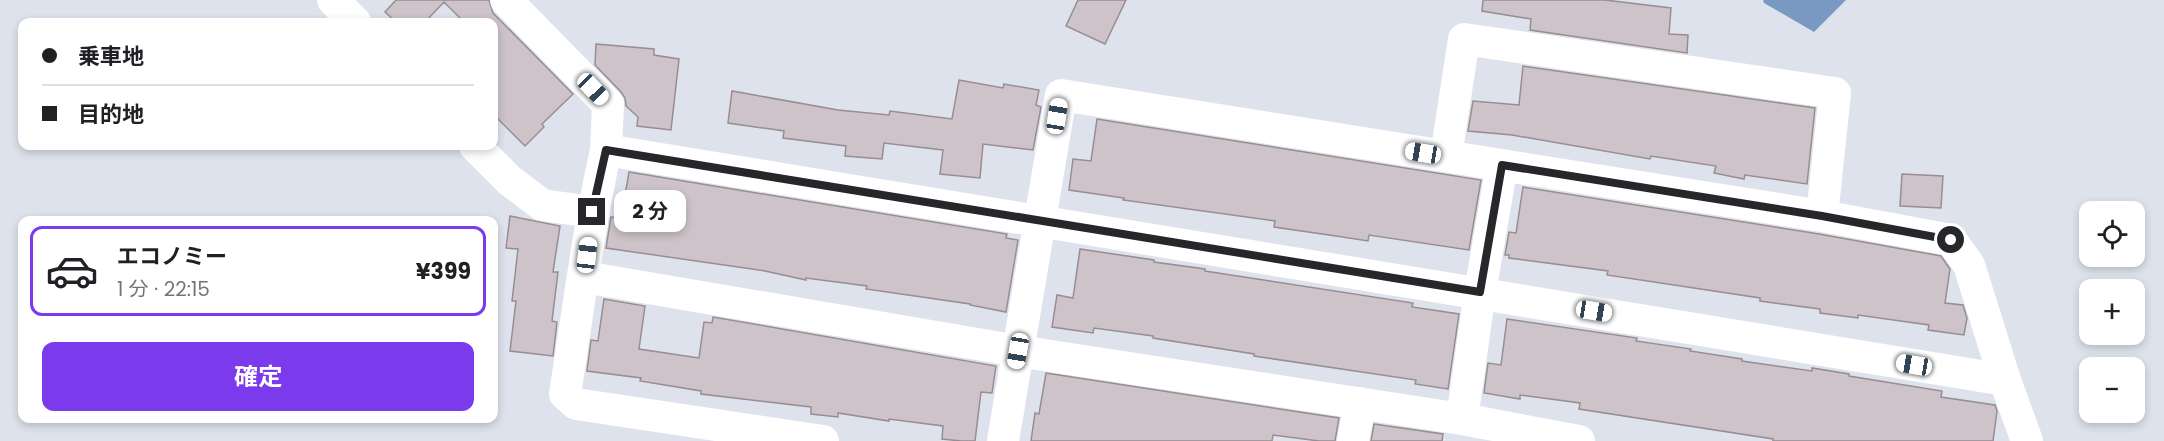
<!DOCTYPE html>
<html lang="ja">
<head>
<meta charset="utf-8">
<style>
  :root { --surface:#fff; --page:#f2f2f2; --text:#202124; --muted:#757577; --line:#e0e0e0; --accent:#7c3aed }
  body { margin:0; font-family:Poppins,"Noto Sans JP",sans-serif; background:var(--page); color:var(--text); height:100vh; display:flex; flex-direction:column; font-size:22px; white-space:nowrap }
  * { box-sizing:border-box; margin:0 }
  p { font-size:20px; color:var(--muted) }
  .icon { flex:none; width:33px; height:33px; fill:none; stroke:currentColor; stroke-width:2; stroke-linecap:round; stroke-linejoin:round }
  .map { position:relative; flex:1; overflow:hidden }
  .sheet { position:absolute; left:18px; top:216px; width:480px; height:207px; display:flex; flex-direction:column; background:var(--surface); border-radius:12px; box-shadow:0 3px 9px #0003 }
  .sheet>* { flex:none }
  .top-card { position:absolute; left:18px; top:18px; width:480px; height:132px; border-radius:12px; box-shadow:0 3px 9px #0003; display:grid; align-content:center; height:132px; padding:0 24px; background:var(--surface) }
  .fabs { position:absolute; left:2079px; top:201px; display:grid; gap:12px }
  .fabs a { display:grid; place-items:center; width:66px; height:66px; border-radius:12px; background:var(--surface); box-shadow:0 3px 9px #0003; font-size:30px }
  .end { position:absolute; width:27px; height:27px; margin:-14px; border:8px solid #26272b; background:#fff; box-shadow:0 0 0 3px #fff }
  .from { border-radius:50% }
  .bubble { position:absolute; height:42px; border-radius:12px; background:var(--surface); box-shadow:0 3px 9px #0003; font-size:20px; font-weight:700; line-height:42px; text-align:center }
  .car { position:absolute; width:18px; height:36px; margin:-18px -9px; border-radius:8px; box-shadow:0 0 4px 2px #0007; background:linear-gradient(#fff 24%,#345 0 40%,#fff 0 76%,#345 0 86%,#fff 0) }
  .top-card b { display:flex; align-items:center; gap:21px; height:57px; font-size:22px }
  .top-card b+b { border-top:2px solid var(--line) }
  .top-card i { width:15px; height:15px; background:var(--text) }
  ul { padding:10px 0 0; list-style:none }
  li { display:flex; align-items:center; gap:18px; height:90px; margin:0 12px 9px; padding:0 12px; border:3px solid transparent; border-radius:12px }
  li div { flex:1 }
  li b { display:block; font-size:22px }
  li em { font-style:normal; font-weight:700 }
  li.selected { border-color:var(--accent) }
  li>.icon { width:54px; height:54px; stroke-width:1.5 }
  .button { display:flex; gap:12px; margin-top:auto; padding:12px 24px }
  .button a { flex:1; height:69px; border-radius:12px; background:var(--accent); color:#fff; font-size:24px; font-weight:700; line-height:69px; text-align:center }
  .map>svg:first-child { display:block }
  .water { fill:#7999c2 }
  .building { fill:#cdc3c9; stroke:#978d93; stroke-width:1.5 }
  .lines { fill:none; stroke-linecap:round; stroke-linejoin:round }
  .minor { stroke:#fff; stroke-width:32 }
  .route { stroke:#26272b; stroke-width:8 }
</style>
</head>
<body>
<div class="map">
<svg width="2164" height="441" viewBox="0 0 2164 441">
  <rect width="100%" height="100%" fill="#dee2ec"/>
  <path class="water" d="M1763,0H1846L1814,32L1764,3Z"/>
  <path class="building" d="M396,0H489L493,13L573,94L542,124L544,127L525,146L494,115V22H464L444,2L425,22H396L385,12Z
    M1078,0H1126L1105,44L1066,26Z
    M1483,0H1605L1671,8L1669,34L1688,35L1687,53L1530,30L1531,19L1482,11Z
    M596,44L654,49V55L679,59L671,130L637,126L638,117L626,106L625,98L621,92L595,65Z
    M1523,66L1815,108L1807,184L1745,175L1744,179L1714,173L1716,166L1651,156L1650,159L1512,135L1468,131L1473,101L1519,105Z
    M959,80L1003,88L1004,84L1039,90L1036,105L1041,107L1033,150L983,144L980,178L940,174L943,150L884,143L882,159L845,156L846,146L783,138L784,131L728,123L732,91L838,110L889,115L890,111L952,119Z
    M1097,119L1481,180L1469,250L1369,235L1368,241L1336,236L1274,227L1275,221L1123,200L1124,198L1069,190L1073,159L1091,161Z
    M629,172L1007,234L1006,238L1018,240L1006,312L970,305V304L866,289L867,286L806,278V280L765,271L606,248L611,217L621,218Z
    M1902,174L1943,176L1941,208L1900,206Z
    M1523,187L1819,234L1941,256L1950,269L1945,303L1963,305L1967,318L1964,335L1928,330L1929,325L1858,315V318L1820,313V309L1760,301V298L1607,275L1608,271L1509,258V255H1505L1509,232L1516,233Z
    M510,216L560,226L553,272H558L552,321L557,322L553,356L510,351L516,301H512L518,249L506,248Z
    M1080,249L1154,260V262L1205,269V271L1413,303L1412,307L1459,314L1448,389L1415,384L1416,380L1254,356V354L1153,338V336L1094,328L1093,333L1052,327L1057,295L1073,298Z
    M604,299L645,306L639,349L699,358L704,322L712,323L713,317L996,366L992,393L981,392L975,441H961L942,439L943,426L889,419V421L838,413V417L811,414V407L701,394V391L640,381L641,378L587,371L591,340L598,341Z
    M1507,319L1637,338L1636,341L1691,349L1690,351L1742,359V361L1812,371V368L1849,374V376L1942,391L1941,397L1995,405L1997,411L1993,441H1773V439L1579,409L1580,403L1520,395V399L1484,393L1488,363L1501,365Z
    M1046,373L1339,418L1335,441H1319L1273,435L1272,441H1031L1035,413L1039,414Z
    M1374,424L1443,434L1442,441H1371Z"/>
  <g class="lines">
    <path class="minor" d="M333,0L355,22
      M506,0L608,104L606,150
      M475,146L509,180L542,205L592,212
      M1446,156L1464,39L1835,93L1822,216
      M584,277L1018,351L1462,419L1579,441
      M1462,419L1480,292L1502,165
      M823,441L576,404L565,394C578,312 588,230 606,150L2005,380L2027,441
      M1003,441L1061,95L1822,216L1951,240L1969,265L2005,380
      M1353,441L1360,403"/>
  </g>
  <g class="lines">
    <path class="route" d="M592,212L606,150L1480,292L1502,165L1822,216L1951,240"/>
  </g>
</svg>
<div class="fabs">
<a><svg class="icon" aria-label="locate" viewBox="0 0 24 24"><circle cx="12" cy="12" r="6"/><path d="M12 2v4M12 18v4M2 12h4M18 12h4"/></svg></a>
<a>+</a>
<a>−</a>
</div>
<i class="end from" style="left:1951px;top:240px"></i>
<i class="end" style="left:592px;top:212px"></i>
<div class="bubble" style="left:614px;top:190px;width:72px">2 分</div>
<i class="car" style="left:593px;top:89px;rotate:136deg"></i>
<i class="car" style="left:1057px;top:116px;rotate:9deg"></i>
<i class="car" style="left:1423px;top:153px;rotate:279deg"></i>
<i class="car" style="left:587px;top:255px;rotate:7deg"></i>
<i class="car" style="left:1594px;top:311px;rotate:99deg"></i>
<i class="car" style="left:1018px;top:351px;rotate:190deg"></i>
<i class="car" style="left:1914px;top:365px;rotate:280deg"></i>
<div class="top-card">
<b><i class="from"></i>乗車地</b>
<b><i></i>目的地</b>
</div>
<section class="sheet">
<ul>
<li class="selected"><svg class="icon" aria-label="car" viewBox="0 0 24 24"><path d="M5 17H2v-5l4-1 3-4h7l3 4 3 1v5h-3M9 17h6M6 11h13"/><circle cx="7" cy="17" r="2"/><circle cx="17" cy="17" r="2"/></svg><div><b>エコノミー</b><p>1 分 · 22:15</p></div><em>¥399</em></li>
</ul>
<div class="button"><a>確定</a></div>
</section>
</div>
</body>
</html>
